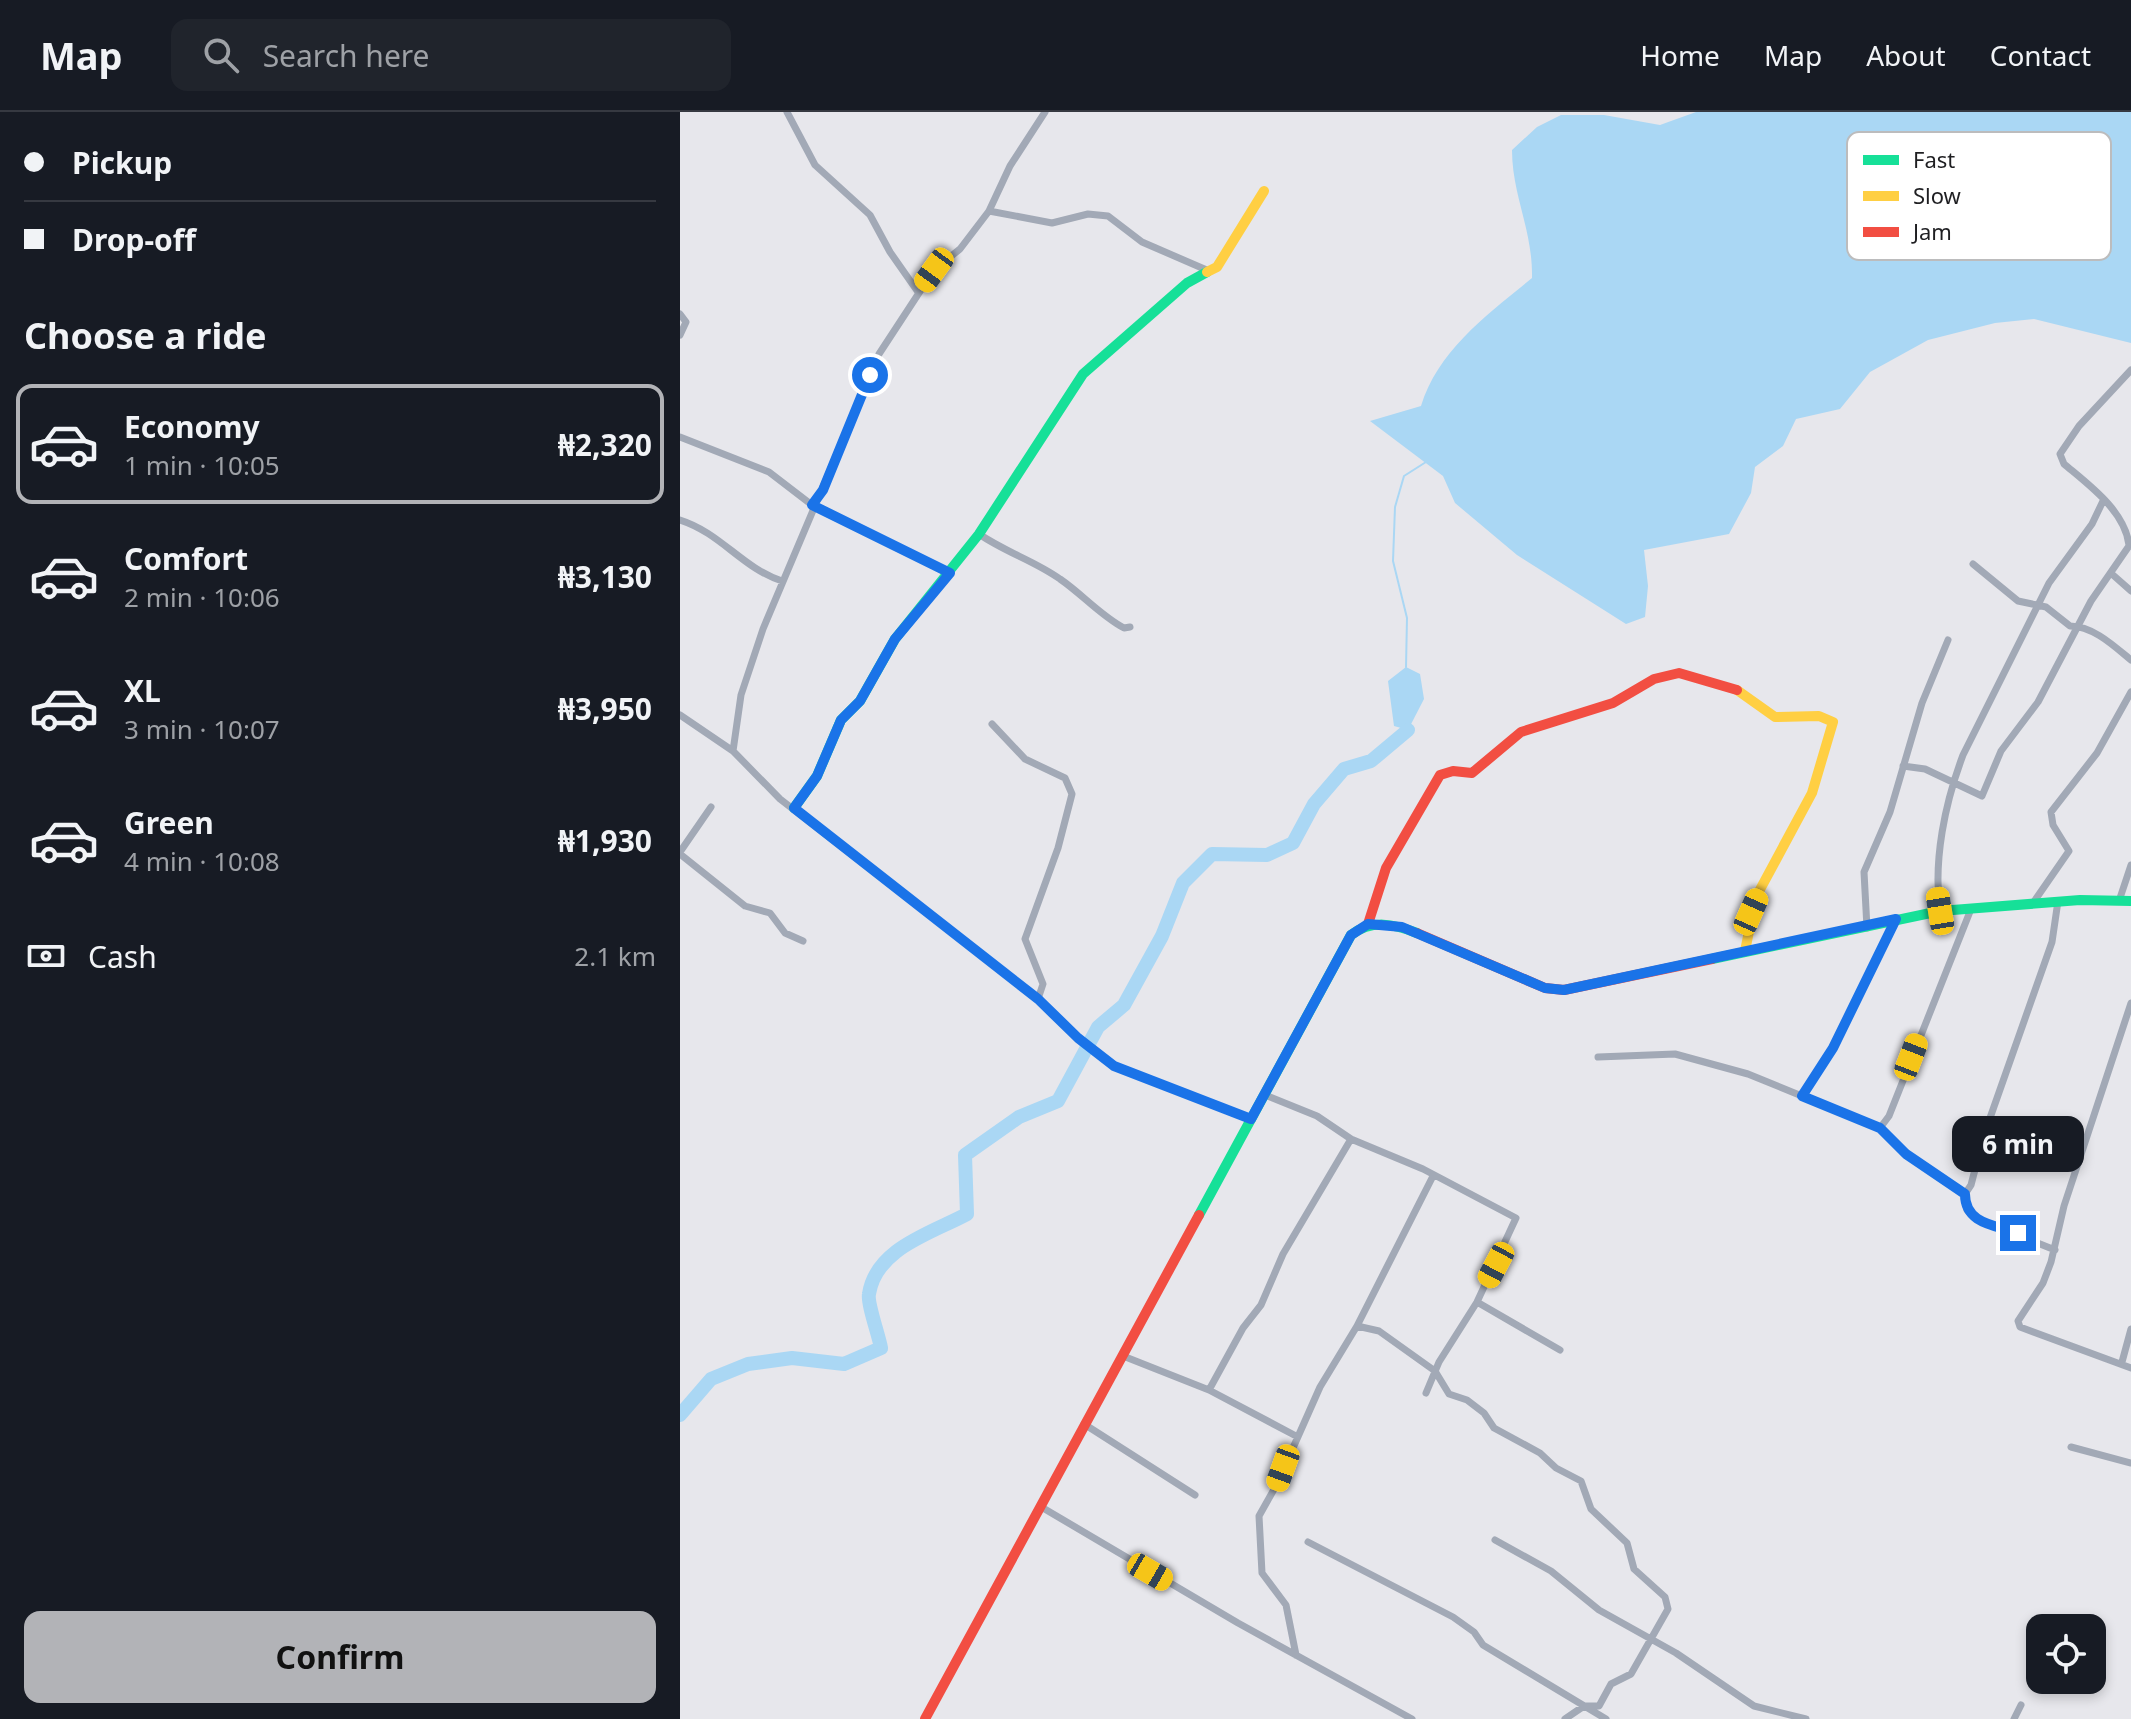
<!DOCTYPE html>
<html lang="en">
<head>
<meta charset="utf-8">
<style>
  :root { --surface:#171b24; --page:#20242c; --text:#f1f3f6; --muted:#9ea1a6; --line:#363941; --accent:#b2b3b7 }
  body { margin:0; font-family:"Noto Sans",sans-serif; background:var(--page); color:var(--text); height:100vh; display:flex; flex-direction:column; font-size:30px; white-space:nowrap }
  * { box-sizing:border-box; margin:0 }
  p { font-size:26px; color:var(--muted) }
  .icon { flex:none; width:44px; height:44px; fill:none; stroke:currentColor; stroke-width:2; stroke-linecap:round; stroke-linejoin:round }
  .map { position:relative; flex:1; overflow:hidden }
  .panel { display:flex; flex-direction:column; background:var(--surface); width:680px }
  .panel>* { flex:none }
  .top-card { display:grid; align-content:center; height:176px; padding:0 24px; background:var(--surface) }
  .tools { position:absolute; left:1346px; top:1502px; display:grid; gap:16px }
  .tools a { display:grid; place-items:center; width:80px; height:80px; border-radius:16px; background:var(--surface); box-shadow:0 4px 12px #0003; font-size:40px }
  .end { position:absolute; width:36px; height:36px; margin:-18px; border:10px solid #1a73e8; background:#fff; box-shadow:0 0 0 4px #fff }
  .from { border-radius:50% }
  .bubble { position:absolute; height:56px; border-radius:16px; background:var(--surface); box-shadow:0 4px 12px #0003; font-size:26px; font-weight:700; line-height:56px; text-align:center }
  .car { position:absolute; width:24px; height:48px; margin:-24px -12px; border-radius:10px; box-shadow:0 0 6px 2px #0007; background:linear-gradient(#f5c518 24%,#345 0 40%,#f5c518 0 76%,#345 0 86%,#f5c518 0) }
  .top-card b { display:flex; align-items:center; gap:28px; height:76px; font-size:30px }
  .top-card b+b { border-top:2px solid var(--line) }
  .top-card i { width:20px; height:20px; background:var(--text) }
  ul { padding:0; list-style:none }
  li { display:flex; align-items:center; gap:24px; height:120px; margin:0 16px 12px; padding:0 8px; border:4px solid transparent; border-radius:16px }
  li div { flex:1 }
  li b { display:block; font-size:30px }
  li em { font-style:normal; font-weight:700 }
  li.selected { border-color:var(--accent) }
  li>.icon { width:72px; height:72px; stroke-width:1.5 }
  h2 { padding:0 24px; font-size:36px; line-height:96px }
  .pay { display:flex; align-items:center; gap:20px; height:88px; padding:0 24px; font-size:30px }
  .pay p { margin-inline-start:auto }
  .cta { display:flex; gap:16px; margin-top:auto; padding:16px 24px }
  .cta a { flex:1; height:92px; border-radius:16px; background:var(--accent); color:#111; font-size:32px; font-weight:700; line-height:92px; text-align:center }
  header { display:flex; align-items:center; gap:48px; box-sizing:border-box; height:112px; padding:0 40px; background:var(--surface); border-bottom:2px solid var(--line) }
  header strong { font-size:38px }
  nav { display:flex; gap:44px; margin-inline-start:auto; font-size:28px }
  .search { width:560px; height:72px; background:var(--page); display:flex; align-items:center; gap:20px; box-sizing:border-box; padding:0 28px; border-radius:16px; color:var(--muted); font-size:30px }
  main { display:flex; flex:1; min-height:0 }
  .map>svg:first-child { display:block }
  .water { fill:#aad7f4 }
  .lines { fill:none; stroke-linecap:round; stroke-linejoin:round }
  .stream { stroke:#aad7f4; stroke-width:2 }
  .river { stroke:#aad7f4; stroke-width:14 }
  .street { stroke:#a2a9b6; stroke-width:7 }
  .fast { stroke:#16e098; stroke-width:10 }
  .slow { stroke:#ffcf43; stroke-width:10 }
  .jam { stroke:#f24e42; stroke-width:10 }
  .route { stroke:#1a73e8; stroke-width:10 }
  .key { fill:#fff; stroke:#bcbcbd; stroke-width:2 }
  .key-label { font-size:22px; fill:#1f1f22 }
</style>
</head>
<body>
<header>
<strong>Map</strong>
<div class="search"><svg class="icon" aria-label="search" viewBox="0 0 24 24"><circle cx="10" cy="10" r="6"/><path d="M15 15l6 6"/></svg>Search here</div>
<nav><a>Home</a><a>Map</a><a>About</a><a>Contact</a></nav>
</header>
<main>
<section class="panel">
<div class="top-card">
<b><i class="from"></i>Pickup</b>
<b><i></i>Drop-off</b>
</div>
<h2>Choose a ride</h2>
<ul>
<li class="selected"><svg class="icon" aria-label="car" viewBox="0 0 24 24"><path d="M5 17H2v-5l4-1 3-4h7l3 4 3 1v5h-3M9 17h6M6 11h13"/><circle cx="7" cy="17" r="2"/><circle cx="17" cy="17" r="2"/></svg><div><b>Economy</b><p>1 min · 10:05</p></div><em>₦2,320</em></li>
<li><svg class="icon" aria-label="car" viewBox="0 0 24 24"><path d="M5 17H2v-5l4-1 3-4h7l3 4 3 1v5h-3M9 17h6M6 11h13"/><circle cx="7" cy="17" r="2"/><circle cx="17" cy="17" r="2"/></svg><div><b>Comfort</b><p>2 min · 10:06</p></div><em>₦3,130</em></li>
<li><svg class="icon" aria-label="car" viewBox="0 0 24 24"><path d="M5 17H2v-5l4-1 3-4h7l3 4 3 1v5h-3M9 17h6M6 11h13"/><circle cx="7" cy="17" r="2"/><circle cx="17" cy="17" r="2"/></svg><div><b>XL</b><p>3 min · 10:07</p></div><em>₦3,950</em></li>
<li><svg class="icon" aria-label="car" viewBox="0 0 24 24"><path d="M5 17H2v-5l4-1 3-4h7l3 4 3 1v5h-3M9 17h6M6 11h13"/><circle cx="7" cy="17" r="2"/><circle cx="17" cy="17" r="2"/></svg><div><b>Green</b><p>4 min · 10:08</p></div><em>₦1,930</em></li>
</ul>
<div class="pay"><svg class="icon" aria-label="cash" viewBox="0 0 24 24"><path d="M3 7h18v10H3z"/><circle cx="12" cy="12" r="2"/></svg>Cash<p>2.1 km</p></div>
<div class="cta"><a>Confirm</a></div>
</section>
<div class="map">
<svg width="1451" height="1607" viewBox="0 0 1451 1607">
  <rect width="100%" height="100%" fill="#e7e7ec"/>
  <path class="water" d="M1016,0H1451V231L1354,207L1315,211L1248,228L1190,260L1160,297L1116,307L1103,334L1075,355L1071,381L1049,422L964,438L968,474L965,505L946,512L837,443L775,391L763,364L690,309L741,294C758,238 808,202 852,166C853,119 832,83 832,38L857,15L881,3H924L980,13Z
    M726,555L740,562L744,587L728,618L714,614L708,569Z"/>
  <g class="lines">
    <path class="stream" d="M726,555L727,506L713,449L715,395L724,364L746,350"/>
    <path class="river" d="M0,1303L31,1267L68,1252L112,1246L164,1252L201,1236C199,1224 187,1191 189,1182C196,1136 252,1121 287,1102L285,1043L339,1005L378,989L418,915L444,893L482,824L503,771L532,742L587,743L613,731L634,692L664,657L691,649L728,618"/>
    <path class="street" d="M107,0L135,53L190,103L210,140L238,180
      M309,99L372,111L408,102L428,104L462,130L529,159
      M0,202L6,210L0,223
      M0,325L89,360L132,393L270,461
      M0,408C41,421 62,456 102,469
      M299,422C325,440 355,449 380,467C402,482 421,504 444,516L450,515
      M1449,433C1445,399 1409,373 1384,352L1380,342L1399,314L1451,258
      M1293,452L1338,489L1366,495L1390,514C1413,514 1434,534 1451,548
      M1433,463L1451,479
      M0,603L53,639L100,687L358,887L398,926L434,954L571,1007
      M312,612L345,647L385,666L392,682L378,736L345,827L363,872L358,887
      M53,639L61,583L83,517L199,242L254,158L280,137L309,99L330,54L365,0
      M1223,654L1245,657L1302,684L1321,639L1358,590L1411,489L1451,431
      M0,740L31,695
      M0,742L65,794L90,801L105,821L123,829
      M1439,789L1451,753
      M1353,791L1389,739L1373,713L1371,700L1417,641L1451,580
      M1260,799C1253,748 1265,691 1283,643L1369,471L1412,412L1423,389
      M1187,816L1184,760L1210,700L1242,591L1268,528
      M1451,891L1384,1094L1371,1150L1363,1171L1338,1209L1340,1215L1451,1256
      M918,945L995,942L1068,962L1200,1016L1226,1042L1285,1082
      M585,983L637,1004L671,1027L743,1057L836,1106L797,1190L759,1250L746,1281
      M1122,984L1153,936L1216,807
      M1200,1016L1209,1004L1291,797
      M1375,1138L1295,1106L1287,1098L1285,1082L1291,1073L1304,1023L1372,830L1378,789
      M797,1190L880,1238
      M677,1214L699,1219L755,1259L769,1282L787,1288L804,1301L814,1316L860,1341L876,1356L901,1369L911,1397L947,1431L954,1457L985,1485L988,1497L951,1562L931,1572L919,1594H904L885,1607
      M443,1244L529,1278L616,1324
      M1442,1250L1451,1217
      M529,1278L563,1216L581,1193L603,1142L671,1027
      M404,1312L515,1383
      M1391,1335L1451,1351
      M363,1396L558,1511L732,1607
      M815,1428L871,1459L919,1498L996,1541L1074,1594L1126,1607
      M628,1430L773,1505L794,1520L803,1533L926,1607
      M616,1543L606,1493L582,1461L579,1404L597,1372L640,1275L677,1214L753,1064
      M1334,1607L1341,1593"/>
    <path class="fast" d="M114,696L137,664L161,608L180,589L215,527L299,422L403,262L507,171L527,160
      M1032,847L1260,799L1400,788L1451,789
      M519,1103L671,823C692,807 714,812 737,821"/>
    <path class="slow" d="M527,160L537,155L584,79
      M1057,578L1095,605L1139,604L1153,610L1132,681L1076,785L1065,839"/>
    <path class="jam" d="M688,812L706,756L760,663L773,659L792,661L841,620L933,591L974,567L999,561L1057,578
      M737,821L865,876L884,878L1032,847
      M245,1607L519,1103"/>
  </g>
  <g class="lines">
    <path class="route" d="M190,263L143,378L132,393L270,461L215,527L180,589L161,608L137,664L114,696L358,887L398,926L434,954L571,1007L671,823L688,812L722,815L865,876L884,878L1216,807L1153,936L1122,984L1200,1016L1226,1042L1285,1082C1285,1112 1315,1113 1338,1121"/>
  </g>
  <rect x="1167" y="20" width="264" height="128" rx="12" class="key"/>
  <rect x="1183" y="43" width="36" height="10" fill="#16e098"/>
  <rect x="1183" y="79" width="36" height="10" fill="#ffcf43"/>
  <rect x="1183" y="115" width="36" height="10" fill="#f24e42"/>
  <g class="key-label">
    <text x="1233" y="56">Fast</text>
    <text x="1233" y="92">Slow</text>
    <text x="1233" y="128">Jam</text>
  </g>
</svg>
<div class="tools">
<a><svg class="icon" aria-label="locate" viewBox="0 0 24 24"><circle cx="12" cy="12" r="6"/><path d="M12 2v4M12 18v4M2 12h4M18 12h4"/></svg></a>
</div>
<i class="end from" style="left:190px;top:263px"></i>
<i class="end" style="left:1338px;top:1121px"></i>
<div class="bubble" style="left:1272px;top:1004px;width:132px">6 min</div>
<i class="car" style="left:254px;top:158px;rotate:216deg"></i>
<i class="car" style="left:1260px;top:799px;rotate:351deg"></i>
<i class="car" style="left:1071px;top:800px;rotate:24deg"></i>
<i class="car" style="left:1231px;top:945px;rotate:21deg"></i>
<i class="car" style="left:816px;top:1153px;rotate:208deg"></i>
<i class="car" style="left:603px;top:1356px;rotate:200deg"></i>
<i class="car" style="left:470px;top:1460px;rotate:120deg"></i>
</div>
</main>
</body>
</html>
